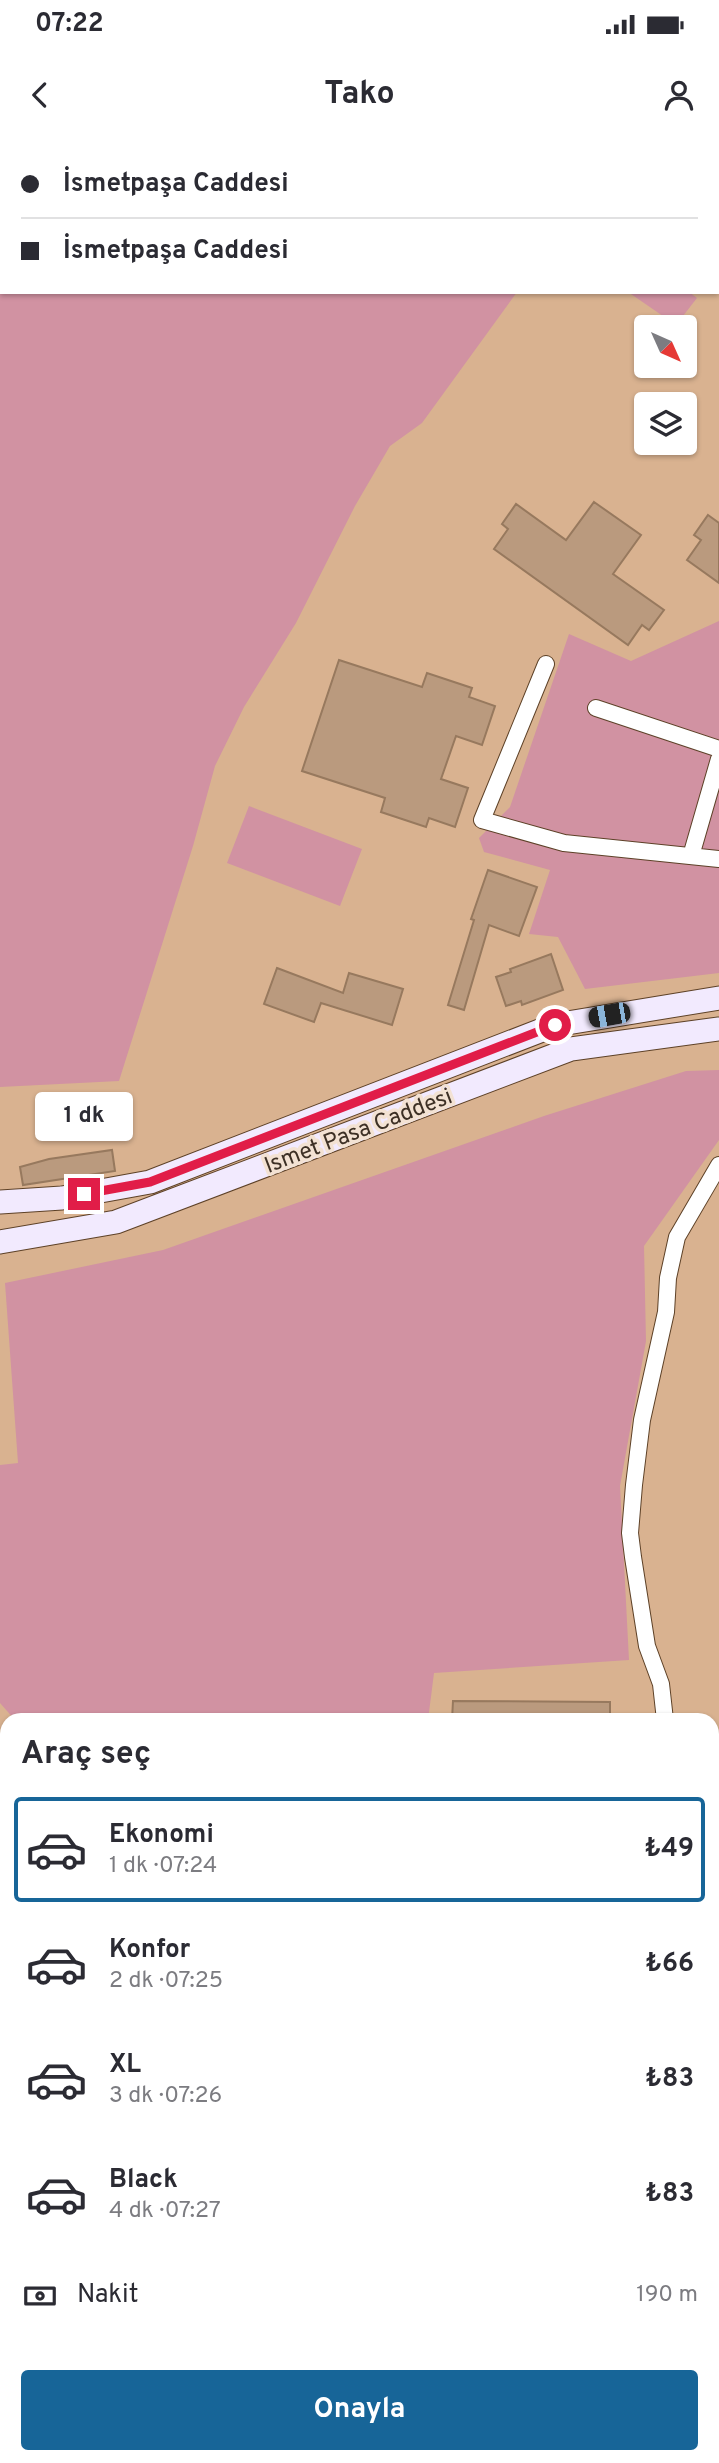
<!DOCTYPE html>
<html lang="tr">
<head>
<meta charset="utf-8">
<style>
  :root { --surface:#fff; --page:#f2f2f3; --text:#2b2b33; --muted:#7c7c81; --line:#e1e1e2; --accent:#176598 }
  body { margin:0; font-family:Overpass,sans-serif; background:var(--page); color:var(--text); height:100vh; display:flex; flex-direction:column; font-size:26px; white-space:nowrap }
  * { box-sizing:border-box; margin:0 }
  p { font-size:23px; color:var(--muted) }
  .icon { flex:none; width:38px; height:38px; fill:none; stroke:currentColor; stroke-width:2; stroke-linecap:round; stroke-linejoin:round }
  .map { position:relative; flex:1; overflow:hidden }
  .sheet { position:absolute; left:0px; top:1573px; width:719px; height:751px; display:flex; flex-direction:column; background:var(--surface); border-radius:21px 21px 0 0; box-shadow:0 2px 5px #0004 }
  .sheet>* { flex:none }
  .banner { position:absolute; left:0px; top:0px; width:719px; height:154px; box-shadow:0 2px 5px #0004; display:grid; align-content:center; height:154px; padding:0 21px; background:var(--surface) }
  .needle { width:46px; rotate:135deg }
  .controls { position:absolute; left:634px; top:175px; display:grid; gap:14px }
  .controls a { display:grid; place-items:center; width:63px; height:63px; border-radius:7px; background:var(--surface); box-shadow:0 2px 5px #0004; font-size:35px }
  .end { position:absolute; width:32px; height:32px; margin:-16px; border:9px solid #e11d48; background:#fff; box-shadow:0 0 0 4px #fff }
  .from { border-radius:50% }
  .bubble { position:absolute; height:49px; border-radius:7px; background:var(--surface); box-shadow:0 2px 5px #0004; font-size:23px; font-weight:700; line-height:49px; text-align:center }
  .car { position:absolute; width:21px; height:42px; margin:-21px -10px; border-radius:9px; box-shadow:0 0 5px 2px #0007; background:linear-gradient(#222 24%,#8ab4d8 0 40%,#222 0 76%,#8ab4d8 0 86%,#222 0) }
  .banner b { display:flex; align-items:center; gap:24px; height:66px; font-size:26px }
  .banner b+b { border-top:2px solid var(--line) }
  .banner i { width:18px; height:18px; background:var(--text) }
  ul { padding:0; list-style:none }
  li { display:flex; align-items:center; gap:21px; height:105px; margin:0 14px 10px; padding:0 7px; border:4px solid transparent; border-radius:7px }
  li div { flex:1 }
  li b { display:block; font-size:26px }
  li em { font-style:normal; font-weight:700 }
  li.current { border-color:var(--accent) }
  li>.icon { width:63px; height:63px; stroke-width:1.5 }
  h2 { padding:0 21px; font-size:32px; line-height:84px }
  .pay { display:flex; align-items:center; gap:18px; height:77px; padding:0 21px; font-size:26px }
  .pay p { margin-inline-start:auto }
  .action { display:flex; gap:14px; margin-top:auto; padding:14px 21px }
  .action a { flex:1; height:80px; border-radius:7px; background:var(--accent); color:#fff; font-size:28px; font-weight:700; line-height:80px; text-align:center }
  .status { display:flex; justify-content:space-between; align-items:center; height:49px; padding:0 35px; background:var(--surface); direction:ltr }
  .status svg { height:19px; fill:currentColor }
  header { display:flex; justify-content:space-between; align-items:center; height:91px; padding:0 21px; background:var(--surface); font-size:32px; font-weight:700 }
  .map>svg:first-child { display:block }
  .built { fill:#d9b290; fill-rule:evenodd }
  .green { fill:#d192a2 }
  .building { fill:#ba9a7e; stroke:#97795e; stroke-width:2 }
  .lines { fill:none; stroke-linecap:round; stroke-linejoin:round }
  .street-casing { stroke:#5d4127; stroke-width:18 }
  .secondary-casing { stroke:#5d4127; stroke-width:25 }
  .street { stroke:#fff; stroke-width:16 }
  .secondary { stroke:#f2eafe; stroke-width:23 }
  .tram { stroke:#826c5a; stroke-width:2 }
  .route { stroke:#e11d48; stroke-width:9 }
  .labels { text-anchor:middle; stroke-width:7; stroke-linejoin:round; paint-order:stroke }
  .street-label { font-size:23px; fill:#3d3025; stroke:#f3e2d3 }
</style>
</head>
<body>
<div class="status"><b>07:22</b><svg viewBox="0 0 49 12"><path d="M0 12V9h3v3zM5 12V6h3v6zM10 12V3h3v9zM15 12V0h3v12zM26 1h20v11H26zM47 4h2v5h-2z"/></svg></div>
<header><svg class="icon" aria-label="back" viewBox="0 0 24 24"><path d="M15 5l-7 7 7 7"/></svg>Tako<svg class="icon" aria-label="person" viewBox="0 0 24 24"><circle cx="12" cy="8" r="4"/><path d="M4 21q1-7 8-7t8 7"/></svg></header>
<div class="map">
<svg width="719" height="2323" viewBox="0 0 719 2323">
  <rect width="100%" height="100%" fill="#dfbea1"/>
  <path class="built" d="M0,0H719V2323H0ZM2,2H718V152H2ZM646,187H684V226H646ZM646,264H684V303H646ZM7,1580H712V2317H7Z"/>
  <path class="green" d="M0,0H636L2,2V152H517L422,283L390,306L355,366L296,483L244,567L215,626L193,706L119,941L0,947Z
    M628,152H689L697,158L676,185Z
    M719,481V833L585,849L558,797L529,794L550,730L484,712L479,698L510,667L569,494L631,521Z
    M249,666L362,709L340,766L227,723Z
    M719,930V1000L644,1106L646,1201L620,1346L629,1520L434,1533L428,1580H15L0,1563V1325L18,1323L5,1143L163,1110L544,976L686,931Z
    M0,1997H7V2090H4L0,2082Z
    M2,2109H7V2192H0Z"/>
  <path class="building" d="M594,362L641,395L613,434L664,470L649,490L642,485L628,505L494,409L508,389L502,384L516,364L566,400Z
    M708,375L719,383V443L687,420L701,400L694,395Z
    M339,520L422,547L427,533L472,548L469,557L495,566L482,605L456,596L441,639L468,648L455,687L429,678L426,687L381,672L385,658L302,631Z
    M488,730L537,747L519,796L489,785L464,870L448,865L474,780L471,779Z
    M551,814L563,850L522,865L521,861L506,866L496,837L511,832L510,829Z
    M277,828L343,853L349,833L403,849L392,885L321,863L314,882L264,864Z
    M112,1010L115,1031L23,1045L20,1027L49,1019Z
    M453,1561L610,1562V1580H452Z"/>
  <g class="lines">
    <g class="street-casing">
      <path id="street" d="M546,524L482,680L564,703L719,719
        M596,568L719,609
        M691,716L719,619
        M665,1580L661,1544L647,1506L633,1417L630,1393L634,1345L642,1280L666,1172L668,1138L677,1097L719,1025"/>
    </g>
    <g class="secondary-casing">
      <path id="secondary" d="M0,1062L62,1058L150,1042L555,885L719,858
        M0,1102L116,1082L571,909L719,889
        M0,1844H7
        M712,1854H719
        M0,2274H7
        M665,2317L666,2323
        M691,2317L692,2323"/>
    </g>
    <use href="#street" class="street"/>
    <use href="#secondary" class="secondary"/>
    <path class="tram" d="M712,1979L719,1965
      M579,2323L593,2317"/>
  </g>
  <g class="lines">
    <path class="route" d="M84,1054L150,1042L555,885"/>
  </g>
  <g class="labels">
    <g class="street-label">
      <text transform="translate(358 990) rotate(-21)" y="8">Ismet Pasa Caddesi</text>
    </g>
  </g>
</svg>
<div class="controls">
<a><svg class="needle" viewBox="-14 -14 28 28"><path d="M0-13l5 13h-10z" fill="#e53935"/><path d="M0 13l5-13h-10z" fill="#7c7c81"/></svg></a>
<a><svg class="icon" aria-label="layers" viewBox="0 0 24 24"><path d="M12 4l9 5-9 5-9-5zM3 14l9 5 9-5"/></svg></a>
</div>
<i class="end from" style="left:555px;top:885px"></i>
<i class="end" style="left:84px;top:1054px"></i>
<div class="bubble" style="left:35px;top:952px;width:98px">1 dk</div>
<i class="car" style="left:609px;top:875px;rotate:260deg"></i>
<div class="banner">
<b><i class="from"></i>İsmetpaşa Caddesi</b>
<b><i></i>İsmetpaşa Caddesi</b>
</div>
<section class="sheet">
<h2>Araç seç</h2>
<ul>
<li class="current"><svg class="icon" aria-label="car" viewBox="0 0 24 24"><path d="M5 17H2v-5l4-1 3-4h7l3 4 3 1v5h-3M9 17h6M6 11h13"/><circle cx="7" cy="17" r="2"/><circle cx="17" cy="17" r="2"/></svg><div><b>Ekonomi</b><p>1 dk · 07:24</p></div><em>₺49</em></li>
<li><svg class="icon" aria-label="car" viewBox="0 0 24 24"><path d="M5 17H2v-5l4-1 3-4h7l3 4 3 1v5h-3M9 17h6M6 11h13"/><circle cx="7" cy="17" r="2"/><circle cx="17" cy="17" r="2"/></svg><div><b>Konfor</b><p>2 dk · 07:25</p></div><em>₺66</em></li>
<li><svg class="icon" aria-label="car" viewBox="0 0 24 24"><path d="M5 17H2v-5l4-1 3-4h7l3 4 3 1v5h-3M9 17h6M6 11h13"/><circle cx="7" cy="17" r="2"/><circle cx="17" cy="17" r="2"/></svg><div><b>XL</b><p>3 dk · 07:26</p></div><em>₺83</em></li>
<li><svg class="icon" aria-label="car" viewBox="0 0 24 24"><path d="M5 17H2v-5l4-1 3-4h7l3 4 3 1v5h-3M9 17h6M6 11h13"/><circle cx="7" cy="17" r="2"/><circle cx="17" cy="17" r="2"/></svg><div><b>Black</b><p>4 dk · 07:27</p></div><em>₺83</em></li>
</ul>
<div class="pay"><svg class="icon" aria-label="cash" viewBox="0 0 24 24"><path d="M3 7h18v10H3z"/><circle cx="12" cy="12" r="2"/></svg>Nakit<p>190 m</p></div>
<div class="action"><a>Onayla</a></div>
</section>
</div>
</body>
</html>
